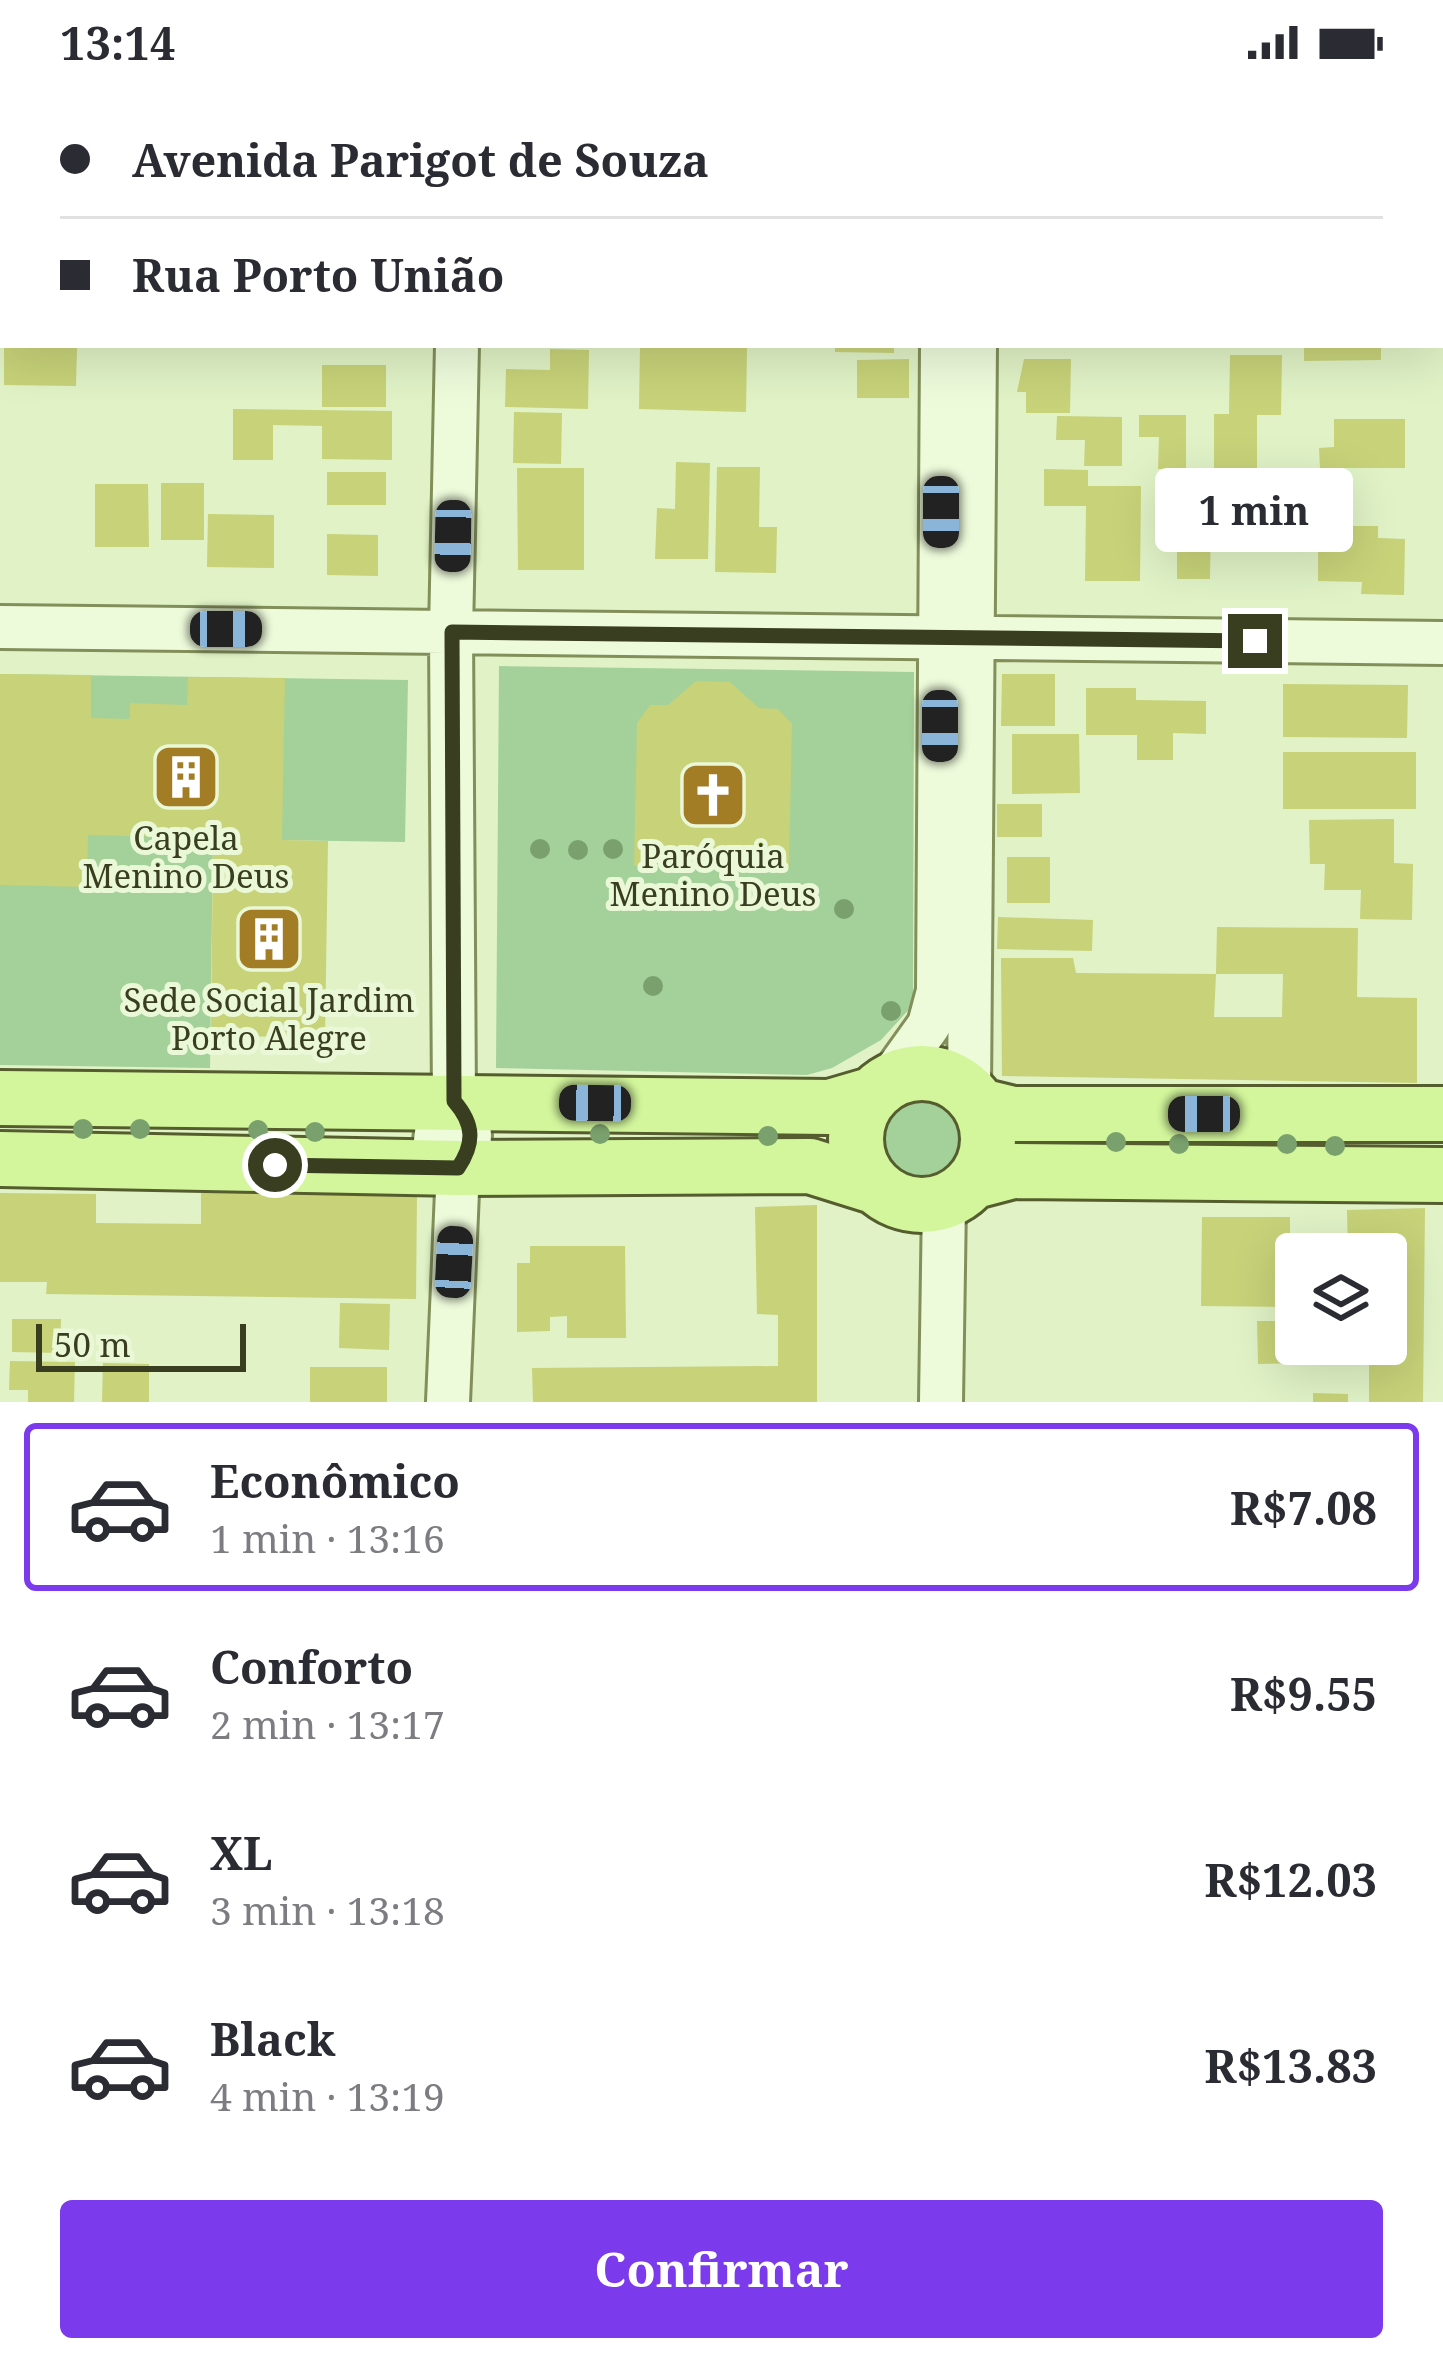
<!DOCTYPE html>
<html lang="pt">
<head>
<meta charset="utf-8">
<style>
  :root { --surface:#fff; --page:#f2f2f3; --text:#2b2b33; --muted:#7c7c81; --line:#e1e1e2; --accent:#7c3aed }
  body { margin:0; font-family:"Noto Serif",serif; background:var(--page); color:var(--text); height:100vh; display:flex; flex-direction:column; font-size:45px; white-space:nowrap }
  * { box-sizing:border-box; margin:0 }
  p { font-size:39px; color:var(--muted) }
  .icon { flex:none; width:66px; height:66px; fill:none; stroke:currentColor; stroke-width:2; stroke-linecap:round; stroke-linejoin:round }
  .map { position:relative; height:1318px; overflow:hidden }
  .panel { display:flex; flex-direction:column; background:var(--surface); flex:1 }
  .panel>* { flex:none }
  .guide { position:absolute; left:0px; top:0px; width:1443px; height:264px; box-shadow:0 12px 48px #0002; display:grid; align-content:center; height:264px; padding:0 60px; background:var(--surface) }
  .fabs { position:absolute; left:1275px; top:1149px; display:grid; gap:24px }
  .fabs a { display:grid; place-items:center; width:132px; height:132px; border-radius:12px; background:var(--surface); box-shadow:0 12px 48px #0002; font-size:60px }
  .scale { position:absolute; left:36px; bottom:30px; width:210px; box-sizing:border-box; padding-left:12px; border:6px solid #383e1f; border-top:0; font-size:33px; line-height:42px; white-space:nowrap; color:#383e1f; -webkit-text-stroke:9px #eaf8d7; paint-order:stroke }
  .end { position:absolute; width:54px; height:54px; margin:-27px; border:15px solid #383e1f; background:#fff; box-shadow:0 0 0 6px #fff }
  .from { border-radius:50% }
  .bubble { position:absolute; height:84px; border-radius:12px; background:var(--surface); box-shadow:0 12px 48px #0002; font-size:39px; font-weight:700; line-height:84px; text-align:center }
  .car { position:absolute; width:36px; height:72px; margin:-36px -18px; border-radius:15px; box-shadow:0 0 9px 3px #0007; background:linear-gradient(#222 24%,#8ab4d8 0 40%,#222 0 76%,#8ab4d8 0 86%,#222 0) }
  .guide b { display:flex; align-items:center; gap:42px; height:114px; font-size:45px }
  .guide b+b { border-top:3px solid var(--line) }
  .guide i { width:30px; height:30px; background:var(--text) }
  ul { padding:21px 0 0; list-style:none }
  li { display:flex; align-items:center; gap:36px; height:168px; margin:0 24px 18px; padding:0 36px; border:6px solid transparent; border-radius:12px }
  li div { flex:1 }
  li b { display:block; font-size:45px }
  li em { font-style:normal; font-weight:700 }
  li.selected { border-color:var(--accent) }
  li>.icon { width:108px; height:108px; stroke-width:1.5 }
  .primary-button { display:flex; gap:24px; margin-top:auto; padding:24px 60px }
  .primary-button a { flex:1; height:138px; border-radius:12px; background:var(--accent); color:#fff; font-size:48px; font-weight:700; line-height:138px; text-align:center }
  .status { display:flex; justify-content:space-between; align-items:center; height:84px; padding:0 60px; background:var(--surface); direction:ltr }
  .status svg { height:33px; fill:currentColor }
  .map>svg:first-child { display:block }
  .green { fill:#a3d199 }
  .building { fill:#c7d279 }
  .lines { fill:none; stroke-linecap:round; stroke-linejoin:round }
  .minor-casing { stroke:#828f5a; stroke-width:48 }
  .major-casing { stroke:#555d2e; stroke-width:60 }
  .minor { stroke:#eefbdb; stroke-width:42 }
  .major { stroke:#d3f69c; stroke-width:54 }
  .tree { fill:#7aa06d }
  .route { stroke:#383e1f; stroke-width:15 }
  .labels { text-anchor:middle; stroke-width:10; stroke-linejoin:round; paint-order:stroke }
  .poi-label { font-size:33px; fill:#383e1f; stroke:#eaf8d7 }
</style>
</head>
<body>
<div class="status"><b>13:14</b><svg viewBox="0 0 49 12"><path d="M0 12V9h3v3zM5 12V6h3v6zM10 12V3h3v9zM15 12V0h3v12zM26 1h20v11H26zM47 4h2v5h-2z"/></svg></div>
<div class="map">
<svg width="1443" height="1318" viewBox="0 0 1443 1318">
  <rect width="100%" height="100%" fill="#e0f2c6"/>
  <path class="green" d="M0,0H814L32,3Z
    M499,582L914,588L913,921L881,956L832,984L807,991L496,984Z
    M0,590L408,596L405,758L213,755L210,984L0,981Z
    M874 1055a48 48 0 1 1 96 0a48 48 0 1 1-96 0Z"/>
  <path class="building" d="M640,261L747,264L746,328L639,325Z
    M835,261H894V269L835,268Z
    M1304,261H1381V276L1304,277Z
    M4,263L77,264L76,302L4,301Z
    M550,265L589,266L588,325L505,323L506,285L550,286Z
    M1230,271H1282L1281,331H1257V386H1214V330H1229Z
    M909,275V314H857V276Z
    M1024,275H1071L1070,329H1026V308H1017Z
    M322,281H386V323H322Z
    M233,325L392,327V376L322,375V342L273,341V376H233Z
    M514,328L562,329L561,380L513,379Z
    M1139,331H1186V385H1158L1159,353H1139Z
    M1057,332L1122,333V382H1084L1085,356H1056Z
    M1334,335H1405V384H1320L1319,364L1334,363Z
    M676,378L710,379L708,475H655L657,424L675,425Z
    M717,383H760L759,443H777L776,489L715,488Z
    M517,384H584V486H518Z
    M1044,385L1088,386V402H1141L1140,497H1085L1086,422H1044Z
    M327,388H386V421H327Z
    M1284,388H1318V442H1284Z
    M161,399H204V456H161Z
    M95,400H148L149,463H95Z
    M208,430L274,431V484L207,483Z
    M1177,434H1211L1210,495H1177Z
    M1318,442H1378V454L1405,455L1404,511L1361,510L1362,498L1318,497Z
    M327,450L378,451V492L327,491Z
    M0,590L91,591V634L130,635V619L187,621L188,593L285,594L282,756L328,757L325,953L211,952L213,754L88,751L87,803L0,801Z
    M1002,590H1055V642H1001Z
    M696,597L730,598L759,624L778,625L792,640L789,783L634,782L637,639L650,621H668Z
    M1283,600L1408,601L1407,654L1283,653Z
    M1086,604H1136V616L1206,617V650L1173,649V676H1137V651H1086Z
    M1012,650H1079L1080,709L1012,710Z
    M1283,668H1416V725H1283Z
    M997,720H1042V753H997Z
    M1394,735V779L1413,780L1412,836L1360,835L1361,806H1324L1325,780H1310L1309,736Z
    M1007,773H1050V819H1007Z
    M998,833L1093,836L1092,867L997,865Z
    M1217,843L1358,844L1357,913L1417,914V999L1002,992L1001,874H1073L1076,889L1216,890L1214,933H1282L1283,890H1216Z
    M0,1109L96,1110V1139L201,1140V1109H417L416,1215L46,1210L47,1198H0Z
    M817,1121V1318H533L532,1284L778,1282V1231L757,1230L755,1123Z
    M1425,1124L1423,1318H1369V1278L1258,1280L1257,1237H1296V1260H1386V1170H1348L1347,1126Z
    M1202,1133H1290V1223L1201,1222Z
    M1302,1152H1336V1170H1302Z
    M530,1162H625L626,1254H567V1232L550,1233V1247L517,1248V1179H530Z
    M340,1219L390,1220L389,1266L339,1264Z
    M12,1235H61L60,1269L12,1268Z
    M10,1277L75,1278L74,1318H28V1306H9Z
    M103,1279L149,1280V1318H102Z
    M310,1283H387V1318H310Z
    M1313,1309L1348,1310V1318H1313Z"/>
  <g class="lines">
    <g class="minor-casing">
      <path id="minor" d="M943,3V0
        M978,3V0
        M0,38H3
        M1440,54H1443
        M457,261L451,548L454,1017L437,1041L435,1057L458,1084
        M0,543L1443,559
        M889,997L929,941L938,907L942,261
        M969,1008L975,261
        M448,1318L458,1084C475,1059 474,1040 454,1017
        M941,1318L944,1118"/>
    </g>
    <g class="major-casing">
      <path id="major" d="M856 1055a66 66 0 1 1 132 0a66 66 0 1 1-132 0Z
        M0,1014L830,1023L871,1011
        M980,1022L1013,1030H1443
        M0,1075L458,1084L810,1082L874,1102
        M975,1097L1013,1087L1443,1091"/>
    </g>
    <use href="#minor" class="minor"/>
    <use href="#major" class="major"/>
  </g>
  <g class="tree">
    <circle cx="540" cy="765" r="10"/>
    <circle cx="613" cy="765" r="10"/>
    <circle cx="578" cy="766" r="10"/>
    <circle cx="844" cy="825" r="10"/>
    <circle cx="653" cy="902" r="10"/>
    <circle cx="891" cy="927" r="10"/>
    <circle cx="83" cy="1045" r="10"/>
    <circle cx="140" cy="1045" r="10"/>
    <circle cx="258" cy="1046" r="10"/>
    <circle cx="315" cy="1048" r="10"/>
    <circle cx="600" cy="1050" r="10"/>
    <circle cx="768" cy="1052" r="10"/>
    <circle cx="1116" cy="1058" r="10"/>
    <circle cx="1179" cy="1060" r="10"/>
    <circle cx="1287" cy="1060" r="10"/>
    <circle cx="1335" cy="1062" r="10"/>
  </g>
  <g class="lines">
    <path class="route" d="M275,1081L458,1084C475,1059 474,1040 454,1017L452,548L1255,557"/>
  </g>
  <defs>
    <g id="building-square" transform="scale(3.45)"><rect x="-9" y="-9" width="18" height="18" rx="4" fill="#a37d25" stroke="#eaf8d7"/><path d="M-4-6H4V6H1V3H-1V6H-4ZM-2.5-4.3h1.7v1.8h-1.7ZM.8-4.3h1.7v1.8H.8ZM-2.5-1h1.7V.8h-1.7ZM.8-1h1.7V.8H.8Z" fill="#fff"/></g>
    <g id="church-square" transform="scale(3.45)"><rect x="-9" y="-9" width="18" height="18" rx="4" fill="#a37d25" stroke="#eaf8d7"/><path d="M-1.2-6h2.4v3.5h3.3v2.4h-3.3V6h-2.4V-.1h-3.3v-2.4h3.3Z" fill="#fff"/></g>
  </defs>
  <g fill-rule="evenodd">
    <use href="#building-square" x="186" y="693"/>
    <use href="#church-square" x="713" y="711"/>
    <use href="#building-square" x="269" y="855"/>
  </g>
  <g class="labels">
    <g class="poi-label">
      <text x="186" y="766">Capela<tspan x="186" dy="38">Menino Deus</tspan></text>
      <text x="713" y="784">Paróquia<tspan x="713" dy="38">Menino Deus</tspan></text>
      <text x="269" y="928">Sede Social Jardim<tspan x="269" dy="38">Porto Alegre</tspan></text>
    </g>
  </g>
</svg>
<div class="fabs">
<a><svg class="icon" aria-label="layers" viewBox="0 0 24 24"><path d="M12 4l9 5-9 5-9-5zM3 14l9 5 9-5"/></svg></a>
</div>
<div class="scale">50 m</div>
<i class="end from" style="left:275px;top:1081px"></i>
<i class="end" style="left:1255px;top:557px"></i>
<div class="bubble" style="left:1155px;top:384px;width:198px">1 min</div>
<i class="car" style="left:941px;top:428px;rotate:180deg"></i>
<i class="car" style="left:453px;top:452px;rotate:181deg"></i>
<i class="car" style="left:226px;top:545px;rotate:90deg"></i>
<i class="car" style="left:940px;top:642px;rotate:180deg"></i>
<i class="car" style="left:595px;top:1019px;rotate:271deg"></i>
<i class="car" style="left:1204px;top:1030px;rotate:270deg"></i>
<i class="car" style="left:454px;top:1178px;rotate:3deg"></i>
<div class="guide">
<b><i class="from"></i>Avenida Parigot de Souza</b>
<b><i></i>Rua Porto União</b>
</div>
</div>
<section class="panel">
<ul>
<li class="selected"><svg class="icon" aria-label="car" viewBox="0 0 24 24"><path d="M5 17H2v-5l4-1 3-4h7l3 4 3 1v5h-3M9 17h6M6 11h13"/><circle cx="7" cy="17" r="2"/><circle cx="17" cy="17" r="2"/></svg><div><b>Econômico</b><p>1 min · 13:16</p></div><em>R$7.08</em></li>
<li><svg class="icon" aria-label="car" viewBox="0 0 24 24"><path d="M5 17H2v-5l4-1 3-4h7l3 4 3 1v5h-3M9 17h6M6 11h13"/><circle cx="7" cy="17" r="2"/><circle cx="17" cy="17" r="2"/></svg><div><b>Conforto</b><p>2 min · 13:17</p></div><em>R$9.55</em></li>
<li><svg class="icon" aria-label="car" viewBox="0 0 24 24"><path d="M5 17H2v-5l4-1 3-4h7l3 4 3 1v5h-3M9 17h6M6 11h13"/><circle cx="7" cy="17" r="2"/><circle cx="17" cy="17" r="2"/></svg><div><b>XL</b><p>3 min · 13:18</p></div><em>R$12.03</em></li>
<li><svg class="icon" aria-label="car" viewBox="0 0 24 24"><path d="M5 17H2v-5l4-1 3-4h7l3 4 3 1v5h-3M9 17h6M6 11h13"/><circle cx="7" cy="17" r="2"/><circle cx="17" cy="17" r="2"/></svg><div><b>Black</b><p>4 min · 13:19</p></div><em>R$13.83</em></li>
</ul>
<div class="primary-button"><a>Confirmar</a></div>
</section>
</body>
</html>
